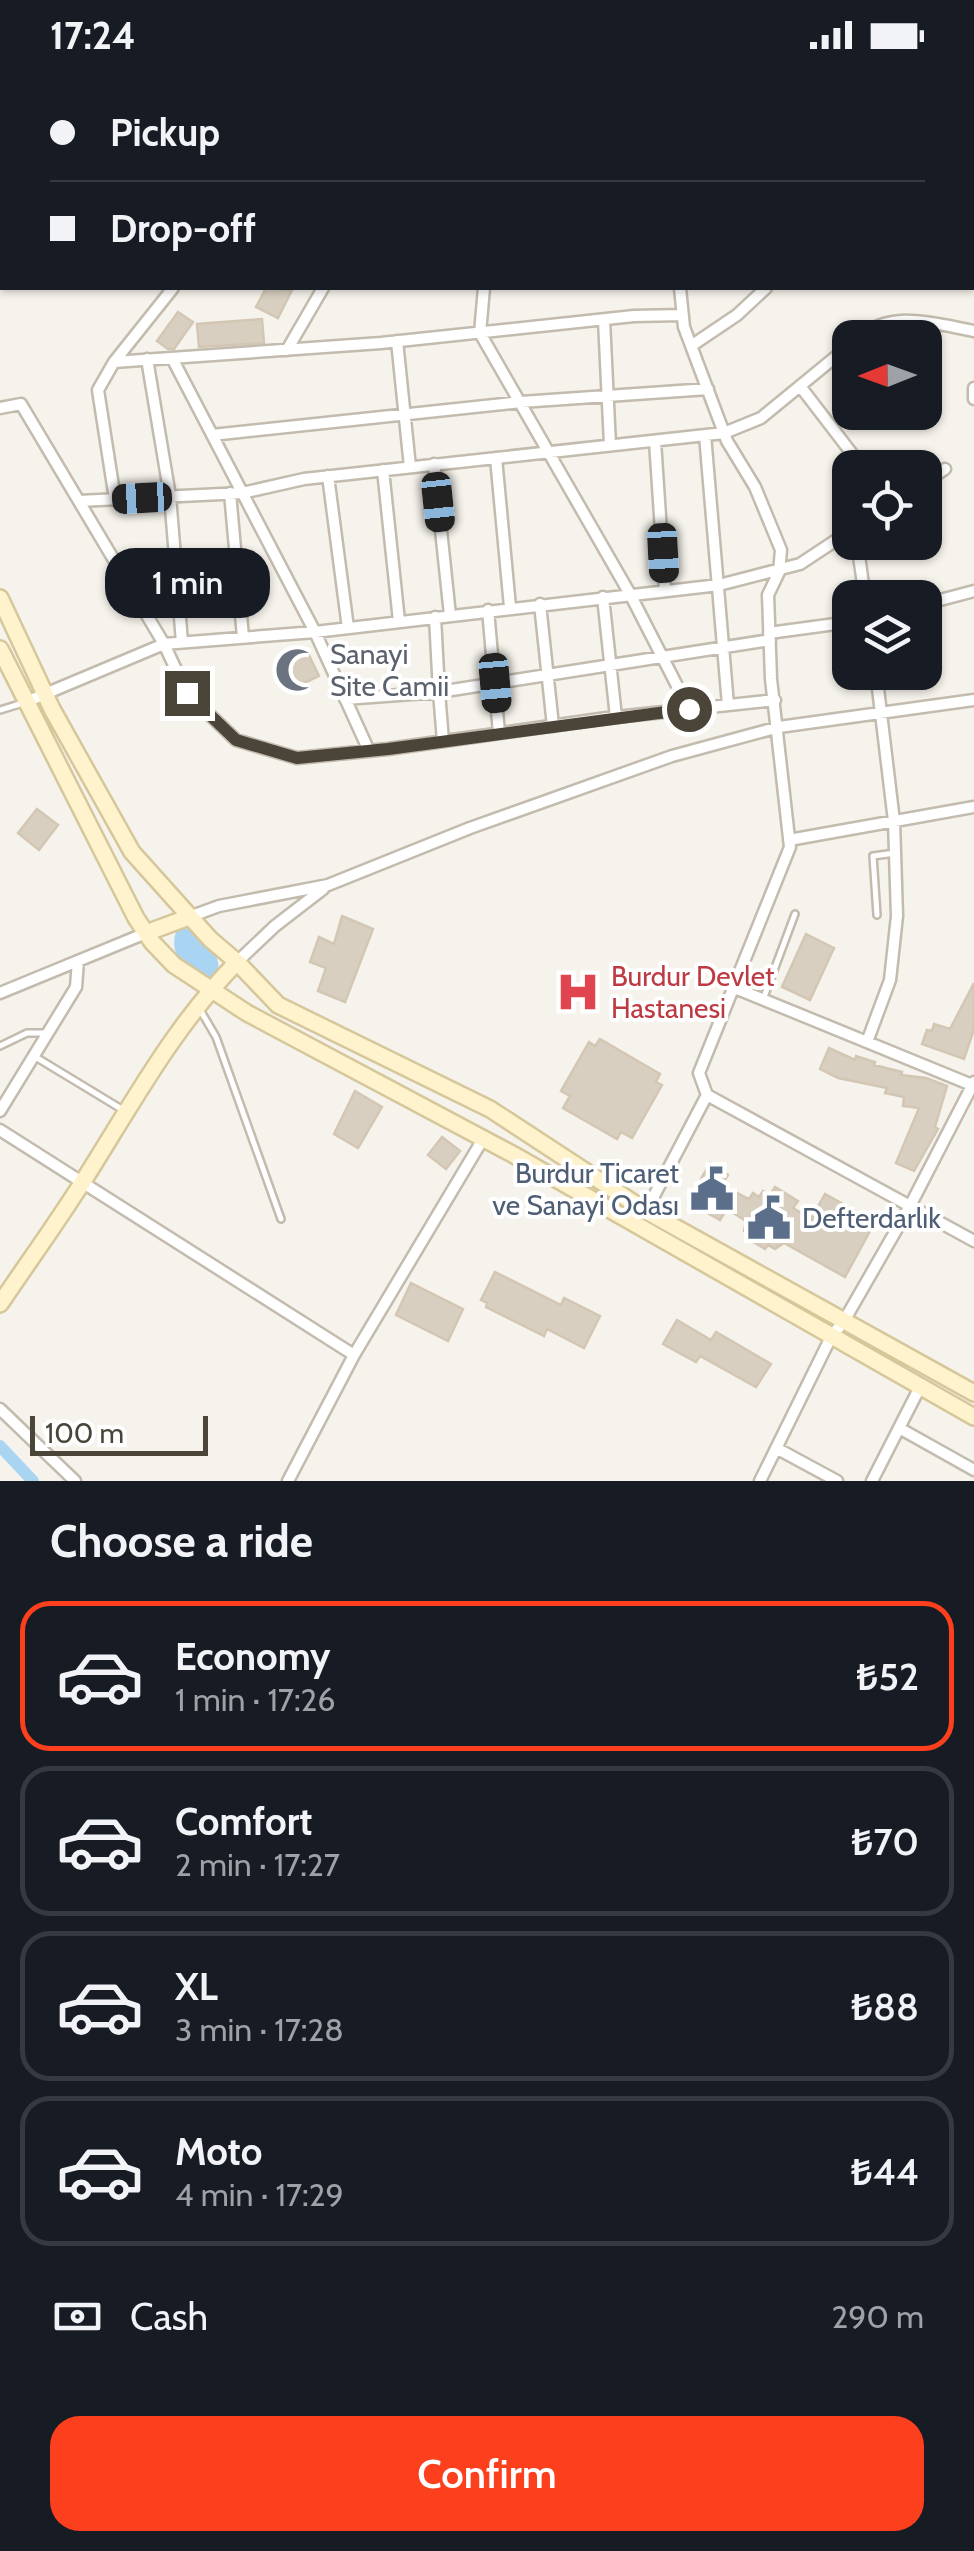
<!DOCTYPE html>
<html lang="en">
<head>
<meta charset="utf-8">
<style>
  :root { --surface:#171b24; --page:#242831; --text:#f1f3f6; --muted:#9ea1a6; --line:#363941; --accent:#fc3f1d }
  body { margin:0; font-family:Cabin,sans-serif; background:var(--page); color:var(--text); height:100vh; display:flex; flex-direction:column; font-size:38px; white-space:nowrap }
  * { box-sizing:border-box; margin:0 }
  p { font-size:32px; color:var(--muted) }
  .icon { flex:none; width:55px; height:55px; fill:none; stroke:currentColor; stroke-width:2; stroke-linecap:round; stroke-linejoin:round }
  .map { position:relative; height:1411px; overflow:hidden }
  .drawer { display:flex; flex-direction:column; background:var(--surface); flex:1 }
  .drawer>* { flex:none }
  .guide { position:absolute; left:0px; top:0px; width:975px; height:220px; box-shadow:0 2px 8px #0004; display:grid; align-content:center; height:220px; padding:0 50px; background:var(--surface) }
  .needle { width:65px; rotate:269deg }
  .buttons { position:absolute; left:832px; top:250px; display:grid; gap:20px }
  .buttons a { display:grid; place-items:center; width:110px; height:110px; border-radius:20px; background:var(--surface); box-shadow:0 2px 8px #0004; font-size:50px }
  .scale { position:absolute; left:30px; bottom:25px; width:178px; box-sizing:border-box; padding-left:10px; border:5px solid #4b4439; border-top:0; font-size:28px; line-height:35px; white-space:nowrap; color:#4b4439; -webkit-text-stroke:8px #fff; paint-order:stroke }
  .end { position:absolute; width:45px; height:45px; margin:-22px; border:12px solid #4b4439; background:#fff; box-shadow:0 0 0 5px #fff }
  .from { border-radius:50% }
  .bubble { position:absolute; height:70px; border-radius:30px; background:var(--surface); box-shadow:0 2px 8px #0004; font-size:32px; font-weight:600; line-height:70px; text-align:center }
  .car { position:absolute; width:30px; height:60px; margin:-30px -15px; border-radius:12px; box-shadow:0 0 8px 2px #0007; background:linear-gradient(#222 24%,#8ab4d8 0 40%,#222 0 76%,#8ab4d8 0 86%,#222 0) }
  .guide b { display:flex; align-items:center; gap:35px; height:95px; font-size:38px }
  .guide b+b { border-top:2px solid var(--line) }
  .guide i { width:25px; height:25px; background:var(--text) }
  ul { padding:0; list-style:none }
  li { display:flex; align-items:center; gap:30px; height:150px; margin:0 20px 15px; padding:0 30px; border:5px solid var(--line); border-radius:30px }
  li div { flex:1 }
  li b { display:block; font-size:38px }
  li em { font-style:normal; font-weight:600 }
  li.active { border-color:var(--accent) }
  li>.icon { width:90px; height:90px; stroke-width:1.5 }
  h2 { padding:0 50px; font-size:45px; line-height:120px }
  .pay { display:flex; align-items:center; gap:25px; height:110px; padding:0 50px; font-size:38px }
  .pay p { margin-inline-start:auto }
  .action { display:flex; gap:20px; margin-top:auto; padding:20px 50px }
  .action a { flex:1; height:115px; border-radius:30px; background:var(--accent); color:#fff; font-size:40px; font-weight:600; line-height:115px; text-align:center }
  .status { display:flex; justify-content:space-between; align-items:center; height:70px; padding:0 50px; background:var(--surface); direction:ltr }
  .status svg { height:28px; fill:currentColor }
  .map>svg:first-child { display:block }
  .water { fill:#a9d4f2 }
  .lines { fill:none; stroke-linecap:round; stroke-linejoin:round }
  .canal { stroke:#a9d4f2; stroke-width:12 }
  .building { fill:#d8cfc1; stroke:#d3c7b4; stroke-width:2.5 }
  .lane-casing { stroke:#c2bbae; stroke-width:10 }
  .street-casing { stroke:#c2bbae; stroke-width:15 }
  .secondary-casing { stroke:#d6c79b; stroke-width:20 }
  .lane { stroke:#fff; stroke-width:5 }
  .street { stroke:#fff; stroke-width:10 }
  .secondary { stroke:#fff3cd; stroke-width:15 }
  .route { stroke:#4b4439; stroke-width:12 }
  .labels { text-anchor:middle; stroke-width:8; stroke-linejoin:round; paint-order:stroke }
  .worship-label { font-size:28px; fill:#5b616d; stroke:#fff; text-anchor:start }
  .health-label { font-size:28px; fill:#be3a42; stroke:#fff; text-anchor:start }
  .service-label { font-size:28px; fill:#4e5e75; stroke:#fff; text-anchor:end }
</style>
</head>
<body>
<div class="status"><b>17:24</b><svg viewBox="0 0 49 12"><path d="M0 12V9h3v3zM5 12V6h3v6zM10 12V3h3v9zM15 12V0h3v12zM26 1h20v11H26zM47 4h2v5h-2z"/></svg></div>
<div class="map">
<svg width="974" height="1411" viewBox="0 0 974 1411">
  <rect width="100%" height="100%" fill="#f6f3ec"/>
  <path class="water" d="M184,858C204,861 226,888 216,908C192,914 167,886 176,862Z"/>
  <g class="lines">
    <path class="canal" d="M0,1376L33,1411"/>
  </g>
  <path class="building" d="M266,218L292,220L278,248L256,237Z
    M178,242L193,252L174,279H168L157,271Z
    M262,249L264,273L199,277L197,254Z
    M306,579L319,606L288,621L275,594Z
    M37,739L58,755L39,780L18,763Z
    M342,846L373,859L345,932L318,921L326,898L310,892L319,867L334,874Z
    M806,864L834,878L810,930L782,917Z
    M974,913V959L964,989L922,974L927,960L932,961L934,954L950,959Z
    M600,969L660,1004L656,1012L662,1015L632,1068L621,1062L617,1069L563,1038L570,1026L561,1021L589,972L595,976Z
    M829,978L855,990L856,986L875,992L874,995L902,1002L901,1005L926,1008L947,1016L935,1057L938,1059L914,1101L896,1093L919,1038L903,1036L904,1027L885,1023L887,1018L838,1008L820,999Z
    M355,1021L382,1037L358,1078L334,1064Z
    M442,1067L460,1081L446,1099L428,1085Z
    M710,1093L728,1105L722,1115L749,1129L753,1123L759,1127L763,1121L770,1125L775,1117L798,1131L793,1138L811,1149L825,1124L875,1152L845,1207L784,1173L775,1179L768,1175L765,1179L750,1170L752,1166L744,1161L746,1151L727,1139L720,1150L688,1132Z
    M495,1202L561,1235L564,1228L600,1246L584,1278L547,1259L544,1266L486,1237L487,1233L481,1230Z
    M411,1213L463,1239L448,1271L396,1245Z
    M677,1250L711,1270L716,1262L771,1294L756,1317L700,1286L696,1292L663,1274Z"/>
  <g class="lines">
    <g class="lane-casing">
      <path id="lane" d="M0,640L23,633
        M877,845L873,786L895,783
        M764,927L795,844
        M199,938L216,967L281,1149
        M0,976L27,963H45
        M34,986L123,1040"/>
    </g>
    <g class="street-casing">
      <path id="street" d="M434,0L439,2
        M666,0L671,2
        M346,2L348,0
        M972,31L974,30
        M972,140L974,142
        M484,218L480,263L630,524L689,639
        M604,250L610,375
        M859,268C891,239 935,254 974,261
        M397,271L410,397
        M691,276L737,245L766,218
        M287,280L323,218
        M172,288L315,562L369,681
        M147,289L170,426L182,572
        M114,292L381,273L634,246L682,245
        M800,316L863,398
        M974,318V329
        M0,338L21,334L164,574L187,623L236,670L297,688L388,679L607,648L775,630
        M212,365L521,332L708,319
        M705,365L728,635
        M655,371L665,521
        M496,388L510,537
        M434,394L450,545
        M383,400L399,551
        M328,406L348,558
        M925,412L945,399
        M230,423L243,567
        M115,429L98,320L114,292L173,218
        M79,431L242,423L304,409L724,363L761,348L850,275
        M857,472L865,528
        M603,527L616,647
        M540,534L553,656
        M925,534L974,521
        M488,540L499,663
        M769,563L850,552
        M345,629L439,622L435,547
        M26,632L164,574L315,562L719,515L800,494L850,461
        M443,671L439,622L770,570
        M789,770L974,737
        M189,847L219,836L328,815L470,758L672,686L779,657L974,630
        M237,892L275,856L323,819
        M735,918L972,1015
        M0,923L146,863
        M867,972L890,910L897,846L894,751L876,602
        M707,1025L974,1171
        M0,1041L76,917L78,891
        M0,1060L354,1285
        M646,1141L707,1025L699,1003L790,777L771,609L768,525L779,502L781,480L755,417L727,371L684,257L680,218
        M920,1317L899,1358L974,1400
        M0,1339L75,1411
        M776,1378L837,1411
        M288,1411L354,1285L483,1069
        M760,1411L831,1267L844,1251L910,1136L974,1012
        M872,1411L899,1358"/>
    </g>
    <g class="secondary-casing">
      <path id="secondary" d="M0,528L52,639L132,782L210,869L237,892L278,935L490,1039L646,1141L974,1323
        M0,579L136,848L152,872L174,895L247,943L514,1085L974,1347
        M146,863L189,847
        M0,1234C27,1194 56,1154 82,1113C131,1036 173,957 237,892"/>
    </g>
    <use href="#lane" class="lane"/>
    <use href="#street" class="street"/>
    <use href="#secondary" class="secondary"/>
  </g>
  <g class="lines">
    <path class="route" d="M187,623L236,670L297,688L388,679L689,639"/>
  </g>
  <defs>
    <g id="mosque-bare" transform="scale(3.45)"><path d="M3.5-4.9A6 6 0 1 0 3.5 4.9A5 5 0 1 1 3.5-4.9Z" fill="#6b7280" stroke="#fff" stroke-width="2.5" paint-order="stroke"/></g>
    <g id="hospital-bare" transform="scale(3.45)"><path d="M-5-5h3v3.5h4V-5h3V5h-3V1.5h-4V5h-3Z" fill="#e0444e" stroke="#fff" stroke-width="2.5" paint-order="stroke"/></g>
    <g id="civic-bare" transform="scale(3.45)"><path d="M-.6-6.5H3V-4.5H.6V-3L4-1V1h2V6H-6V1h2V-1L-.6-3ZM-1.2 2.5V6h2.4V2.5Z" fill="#5c6f8a" stroke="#fff" stroke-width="2.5" paint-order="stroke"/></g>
  </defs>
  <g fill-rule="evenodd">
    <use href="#mosque-bare" x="297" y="600"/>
    <use href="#hospital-bare" x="578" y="922"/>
    <use href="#civic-bare" x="712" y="1119"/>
    <use href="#civic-bare" x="769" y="1148"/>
  </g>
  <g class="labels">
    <g class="worship-label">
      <text x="330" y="594">Sanayi<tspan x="330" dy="32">Site Camii</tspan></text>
    </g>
    <g class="health-label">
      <text x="611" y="916">Burdur Devlet<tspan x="611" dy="32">Hastanesi</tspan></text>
    </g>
    <g class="service-label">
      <text x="679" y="1113">Burdur Ticaret<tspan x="679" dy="32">ve Sanayi Odası</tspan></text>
      <text x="802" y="1158" text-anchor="start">Defterdarlık</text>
    </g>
  </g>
</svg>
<div class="buttons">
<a><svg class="needle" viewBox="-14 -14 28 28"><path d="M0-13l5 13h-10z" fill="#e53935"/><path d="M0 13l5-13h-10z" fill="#9ea1a6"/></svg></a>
<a><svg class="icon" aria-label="locate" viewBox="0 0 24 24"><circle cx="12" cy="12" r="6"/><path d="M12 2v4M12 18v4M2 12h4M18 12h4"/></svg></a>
<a><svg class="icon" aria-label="layers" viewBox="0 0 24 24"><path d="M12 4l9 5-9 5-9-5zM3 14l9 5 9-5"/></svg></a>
</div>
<div class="scale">100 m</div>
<i class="end from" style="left:689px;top:639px"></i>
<i class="end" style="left:187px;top:623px"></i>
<div class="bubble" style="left:105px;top:478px;width:165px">1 min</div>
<i class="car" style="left:142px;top:428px;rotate:267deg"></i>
<i class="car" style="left:438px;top:432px;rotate:174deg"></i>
<i class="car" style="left:663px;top:483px;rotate:177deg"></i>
<i class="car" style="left:495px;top:613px;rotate:175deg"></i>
<div class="guide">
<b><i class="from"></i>Pickup</b>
<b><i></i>Drop-off</b>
</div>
</div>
<section class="drawer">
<h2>Choose a ride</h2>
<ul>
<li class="active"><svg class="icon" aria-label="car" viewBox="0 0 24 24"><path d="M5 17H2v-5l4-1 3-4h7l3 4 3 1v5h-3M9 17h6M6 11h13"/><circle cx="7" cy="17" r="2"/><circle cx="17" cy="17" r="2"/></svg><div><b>Economy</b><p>1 min · 17:26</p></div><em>₺52</em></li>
<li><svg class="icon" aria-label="car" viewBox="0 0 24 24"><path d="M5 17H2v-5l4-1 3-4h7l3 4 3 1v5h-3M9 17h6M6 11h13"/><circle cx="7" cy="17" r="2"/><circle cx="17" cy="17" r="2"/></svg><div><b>Comfort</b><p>2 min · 17:27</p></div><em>₺70</em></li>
<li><svg class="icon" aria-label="car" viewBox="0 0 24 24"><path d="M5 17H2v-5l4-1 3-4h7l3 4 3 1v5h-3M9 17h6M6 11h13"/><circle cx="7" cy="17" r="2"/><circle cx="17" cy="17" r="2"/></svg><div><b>XL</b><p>3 min · 17:28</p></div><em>₺88</em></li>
<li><svg class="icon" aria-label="car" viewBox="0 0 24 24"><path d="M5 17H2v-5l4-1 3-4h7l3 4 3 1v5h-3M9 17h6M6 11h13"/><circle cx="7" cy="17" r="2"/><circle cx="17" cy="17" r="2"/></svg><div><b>Moto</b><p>4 min · 17:29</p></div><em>₺44</em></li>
</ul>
<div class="pay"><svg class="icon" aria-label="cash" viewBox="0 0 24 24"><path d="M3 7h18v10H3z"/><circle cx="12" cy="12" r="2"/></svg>Cash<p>290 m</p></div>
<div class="action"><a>Confirm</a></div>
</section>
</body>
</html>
